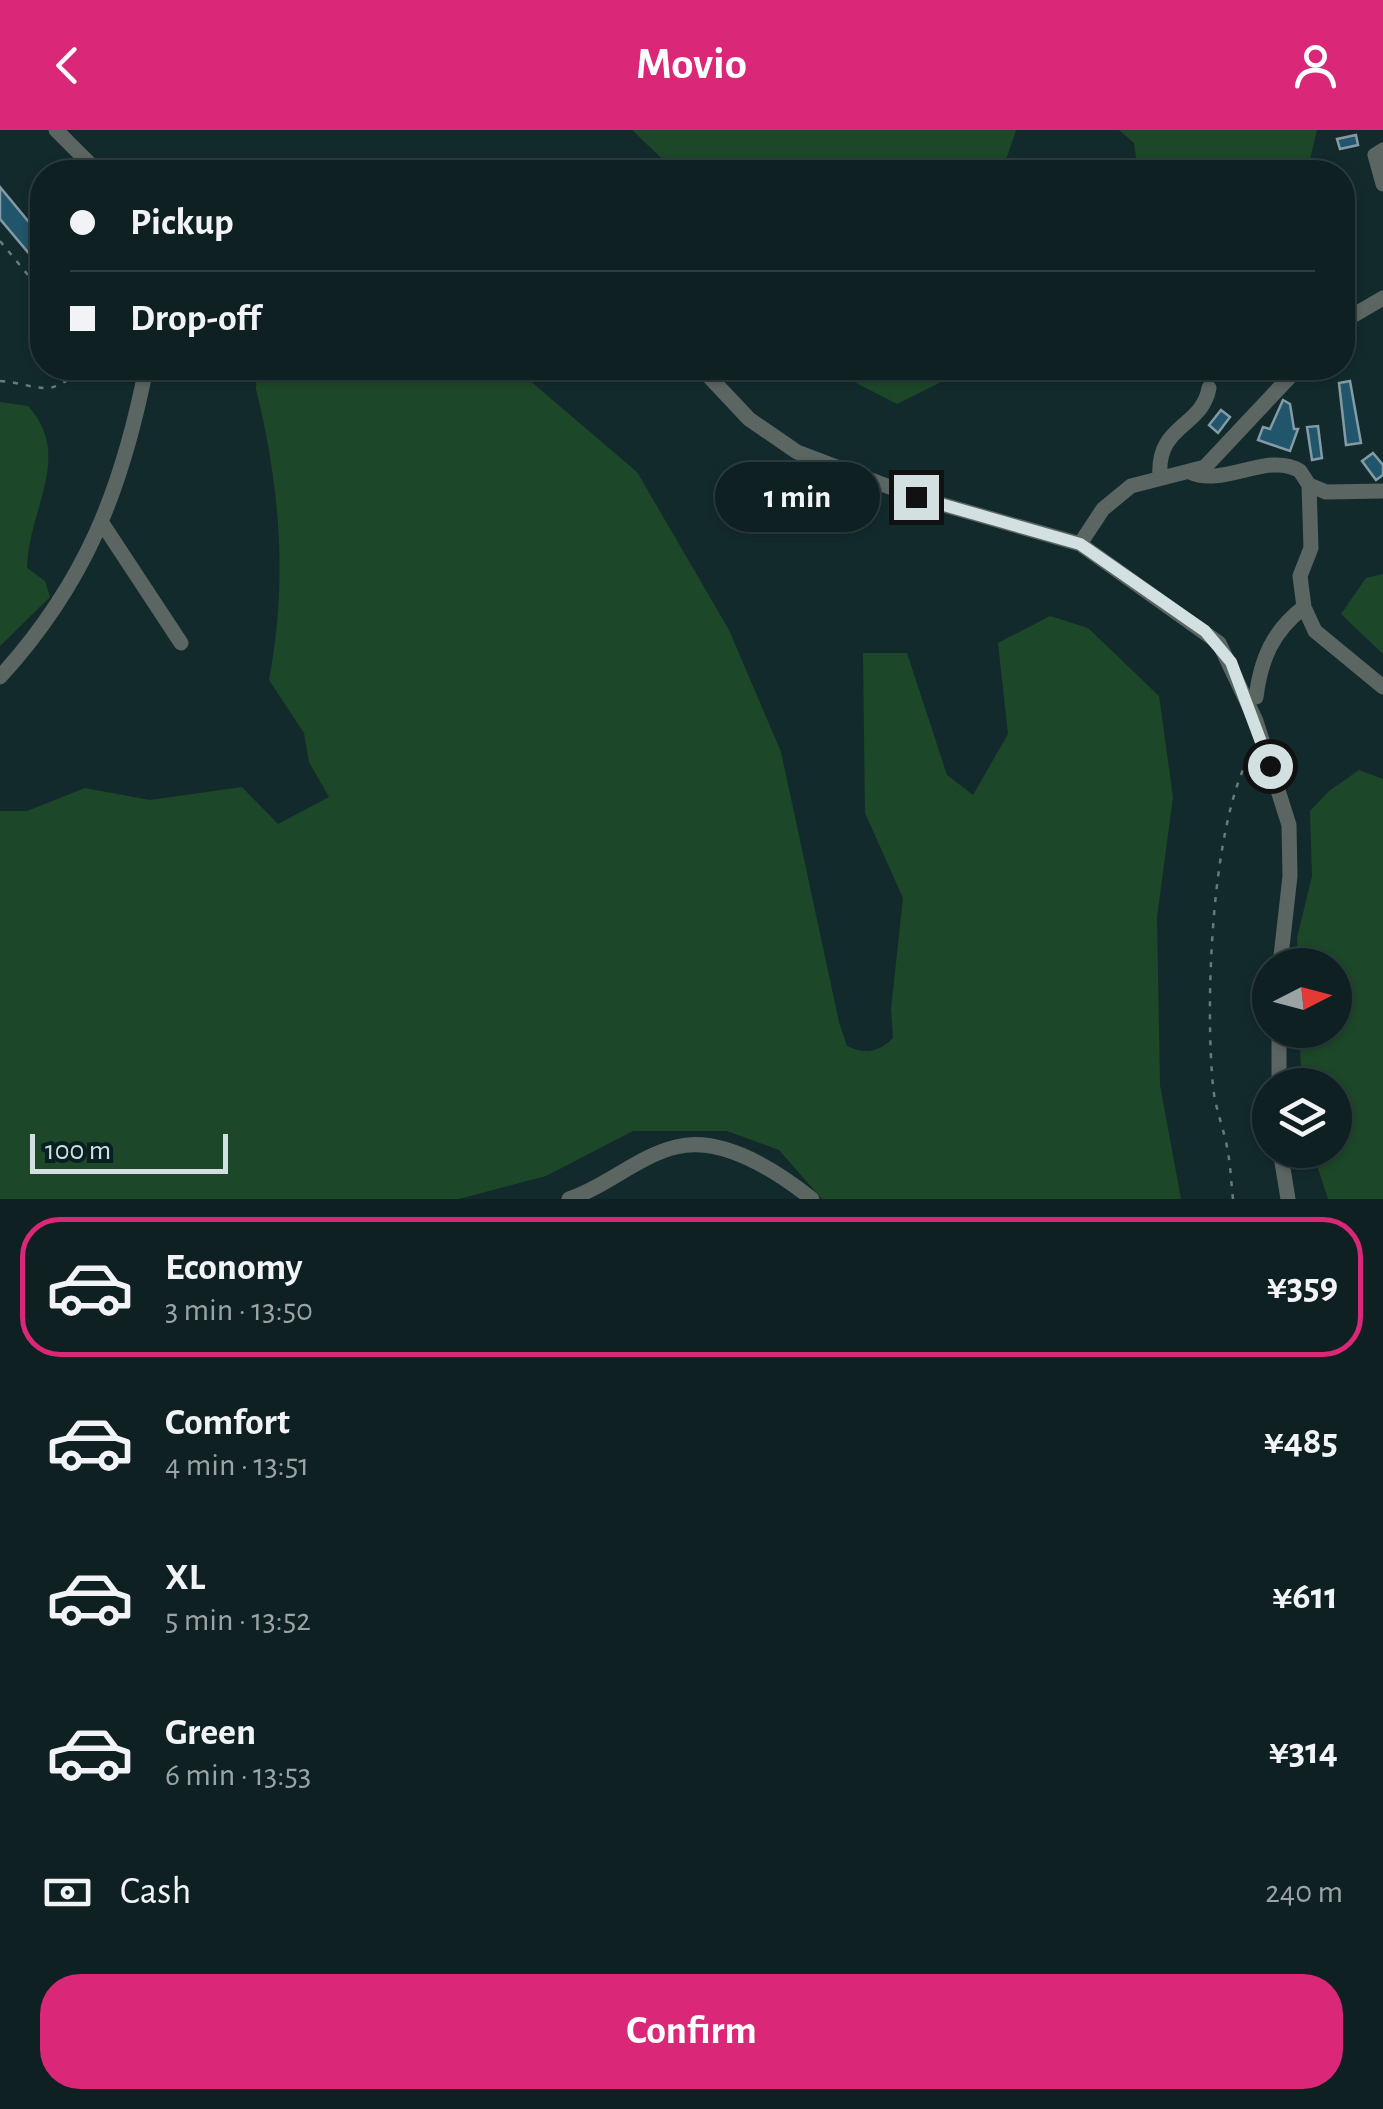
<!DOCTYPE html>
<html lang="en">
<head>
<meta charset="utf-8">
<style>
  :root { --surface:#0e2022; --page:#1c2d2f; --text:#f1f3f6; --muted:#9ba3a5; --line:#2e3e40; --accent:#db2777 }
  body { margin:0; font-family:"Alegreya Sans",sans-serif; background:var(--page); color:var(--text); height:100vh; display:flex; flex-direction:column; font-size:38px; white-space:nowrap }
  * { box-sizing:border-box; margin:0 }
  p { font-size:32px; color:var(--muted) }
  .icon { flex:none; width:55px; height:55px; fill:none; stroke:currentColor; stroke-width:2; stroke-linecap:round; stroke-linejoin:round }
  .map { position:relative; height:1069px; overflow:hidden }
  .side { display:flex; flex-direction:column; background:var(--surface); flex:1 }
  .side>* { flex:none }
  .hud { position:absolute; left:30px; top:30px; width:1325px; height:220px; border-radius:40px; box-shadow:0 2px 8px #0004,0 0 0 2px var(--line); display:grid; align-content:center; height:220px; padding:0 40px; background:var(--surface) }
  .needle { width:65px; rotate:84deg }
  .controls { position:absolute; left:1252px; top:818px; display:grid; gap:20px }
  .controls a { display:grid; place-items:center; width:100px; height:100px; border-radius:50%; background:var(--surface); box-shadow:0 2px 8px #0004,0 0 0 2px var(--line); font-size:50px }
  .scale { position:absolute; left:30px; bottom:25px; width:198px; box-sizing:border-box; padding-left:10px; border:5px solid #d2e0e1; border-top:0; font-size:28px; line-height:35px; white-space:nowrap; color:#d2e0e1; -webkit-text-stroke:8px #092023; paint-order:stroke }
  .end { position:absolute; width:45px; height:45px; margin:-22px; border:12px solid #d2e0e1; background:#111; box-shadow:0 0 0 5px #111 }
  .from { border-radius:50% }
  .bubble { position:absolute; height:70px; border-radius:35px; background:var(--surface); box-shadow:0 2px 8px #0004,0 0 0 2px var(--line); font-size:32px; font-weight:700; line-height:70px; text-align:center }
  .hud b { display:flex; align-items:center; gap:35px; height:95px; font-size:38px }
  .hud b+b { border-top:2px solid var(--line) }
  .hud i { width:25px; height:25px; background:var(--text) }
  ul { padding:18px 0 0; list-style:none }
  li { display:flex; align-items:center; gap:30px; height:140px; margin:0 20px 15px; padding:0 20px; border:5px solid transparent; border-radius:40px }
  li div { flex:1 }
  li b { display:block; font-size:38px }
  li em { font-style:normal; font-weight:700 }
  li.selected { border-color:var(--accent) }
  li>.icon { width:90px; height:90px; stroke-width:1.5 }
  .pay { display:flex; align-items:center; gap:25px; height:110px; padding:0 40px; font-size:38px }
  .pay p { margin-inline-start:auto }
  .action { display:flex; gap:20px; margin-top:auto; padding:20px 40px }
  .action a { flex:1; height:115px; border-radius:40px; background:var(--accent); color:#fff; font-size:40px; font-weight:700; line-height:115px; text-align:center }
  header { display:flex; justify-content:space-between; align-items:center; height:130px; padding:0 40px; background:var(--accent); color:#fff; font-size:45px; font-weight:700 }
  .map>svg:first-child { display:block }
  .green { fill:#1d4729 }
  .building { fill:#21556c; stroke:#849aa5; stroke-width:2.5 }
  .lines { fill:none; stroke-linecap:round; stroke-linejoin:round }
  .path { stroke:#677a7c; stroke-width:2.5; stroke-dasharray:5 8; stroke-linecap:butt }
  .street { stroke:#5b6562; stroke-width:15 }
  .route { stroke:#d2e0e1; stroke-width:12 }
</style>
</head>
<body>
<header><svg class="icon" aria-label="back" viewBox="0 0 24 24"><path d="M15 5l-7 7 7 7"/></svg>Movio<svg class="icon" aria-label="person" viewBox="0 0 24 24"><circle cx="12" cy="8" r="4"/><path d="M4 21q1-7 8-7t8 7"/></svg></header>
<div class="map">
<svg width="1383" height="1069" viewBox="0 0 1383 1069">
  <rect width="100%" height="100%" fill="#132a2d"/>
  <path class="green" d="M632,0H1016L1002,42H676Z
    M1119,0H1317L1307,42H1138L1134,13Z
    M257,238H515L637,342L729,500L781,622L839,892L847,916C865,925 879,922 893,908L891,879L903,768L865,683L863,523H907L947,645L973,665L1008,604L998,513L1050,486L1088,498L1159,566L1173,667L1157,787L1160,955L1181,1069H822L779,1020L727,1001H633L546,1046L459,1069H0V681H27L85,658L150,670L242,657L278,694L329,667L309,632L304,603L269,550C288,451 280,356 256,259Z
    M827,238H969L897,274Z
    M1199,238H1259L1205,250Z
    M0,272L28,276C74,326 28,379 27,438L45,451L50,467L0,516Z
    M1383,444V524L1341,484L1366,448Z
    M1359,640L1383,649V1069H1328L1312,1020H1335V955H1302L1299,900H1335V835H1298L1297,808L1312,746L1310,681L1329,661Z"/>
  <path class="building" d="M1356,5L1358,15L1340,19L1337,9Z
    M0,57L42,108V128L37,133L0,89Z
    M1350,251L1361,313L1346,315L1339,253Z
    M1283,270L1290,274L1294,299H1298L1290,321L1258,310L1263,297L1270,299Z
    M1221,280L1230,287L1218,303L1209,295Z
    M1318,296L1322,328L1312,330L1307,297Z
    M1373,323L1383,335V345L1376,350L1362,331Z"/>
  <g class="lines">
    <path class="path" d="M0,111L42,162
      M0,251C39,254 49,271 81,238
      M1233,1069C1231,1054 1231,1038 1228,1023C1225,1001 1215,979 1213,956C1205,874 1211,696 1250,625"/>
    <path class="street" d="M56,0L98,42
      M1383,20L1375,25L1383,54
      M1342,192L1383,168
      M701,238L749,289L797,322L916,367L1080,414L1219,513L1256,591L1289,695L1290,746L1280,835
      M1190,342C1223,358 1268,321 1300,341L1309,355L1311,418L1300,446L1304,477L1315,501L1383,557
      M1160,347C1156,294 1202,298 1209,258
      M1309,355L1326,362L1383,361
      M102,393L181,513
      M1080,414L1103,379L1131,356L1205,337L1298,238
      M0,547C85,454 122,360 146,238
      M1247,569L1256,567C1261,529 1272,502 1304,477
      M1279,955V900
      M1280,1020L1288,1069
      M569,1069C606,1057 638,1026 676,1017C722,1005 778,1042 812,1069"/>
  </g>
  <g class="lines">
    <path class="route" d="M916,367L1080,414L1205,501L1231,532L1270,636"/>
  </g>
</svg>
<div class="controls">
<a><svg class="needle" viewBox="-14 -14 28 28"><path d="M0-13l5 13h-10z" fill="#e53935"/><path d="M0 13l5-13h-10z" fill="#9ba3a5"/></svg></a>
<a><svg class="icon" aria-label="layers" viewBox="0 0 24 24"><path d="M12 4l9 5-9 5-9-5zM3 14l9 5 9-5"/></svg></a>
</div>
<div class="scale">100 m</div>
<i class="end from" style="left:1270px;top:636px"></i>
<i class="end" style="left:916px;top:367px"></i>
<div class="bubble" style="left:715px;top:332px;width:165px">1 min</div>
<div class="hud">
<b><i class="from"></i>Pickup</b>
<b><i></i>Drop-off</b>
</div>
</div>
<section class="side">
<ul>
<li class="selected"><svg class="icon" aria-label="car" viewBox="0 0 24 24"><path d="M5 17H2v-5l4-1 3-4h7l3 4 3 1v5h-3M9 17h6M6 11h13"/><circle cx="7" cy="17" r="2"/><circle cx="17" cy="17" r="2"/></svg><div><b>Economy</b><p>3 min · 13:50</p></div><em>¥359</em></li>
<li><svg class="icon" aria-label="car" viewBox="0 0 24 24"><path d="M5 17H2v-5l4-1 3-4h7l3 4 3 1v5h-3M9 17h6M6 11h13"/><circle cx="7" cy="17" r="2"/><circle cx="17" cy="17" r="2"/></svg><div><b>Comfort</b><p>4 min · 13:51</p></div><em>¥485</em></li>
<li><svg class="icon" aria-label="car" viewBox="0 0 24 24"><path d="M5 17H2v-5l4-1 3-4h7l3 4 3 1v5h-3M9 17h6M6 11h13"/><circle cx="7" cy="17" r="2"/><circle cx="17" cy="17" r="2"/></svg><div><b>XL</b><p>5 min · 13:52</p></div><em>¥611</em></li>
<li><svg class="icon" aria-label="car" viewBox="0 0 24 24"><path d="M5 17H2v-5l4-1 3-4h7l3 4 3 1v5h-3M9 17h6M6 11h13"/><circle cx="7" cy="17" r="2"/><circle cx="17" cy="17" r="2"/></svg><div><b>Green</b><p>6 min · 13:53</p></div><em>¥314</em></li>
</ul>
<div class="pay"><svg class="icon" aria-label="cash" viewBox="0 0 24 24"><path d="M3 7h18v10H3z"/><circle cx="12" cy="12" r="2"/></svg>Cash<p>240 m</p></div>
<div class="action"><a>Confirm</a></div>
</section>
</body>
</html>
